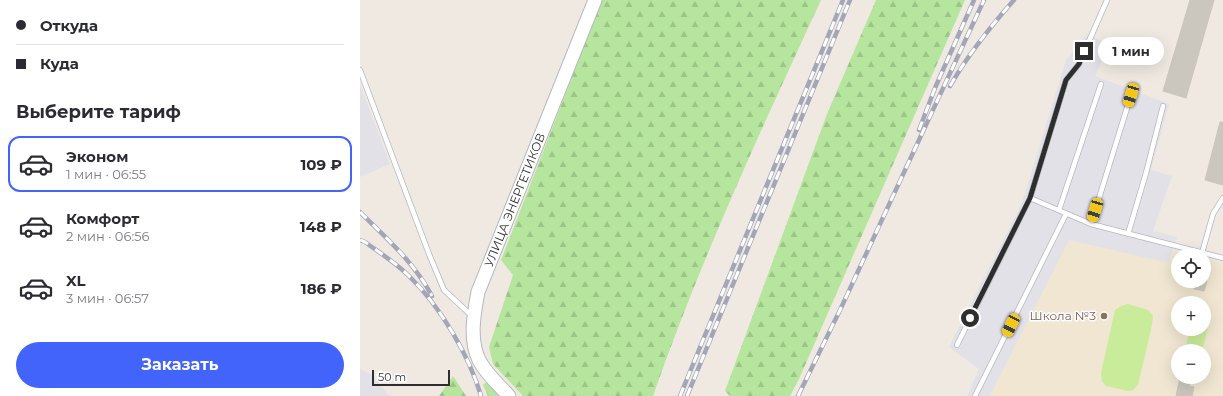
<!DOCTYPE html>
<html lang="ru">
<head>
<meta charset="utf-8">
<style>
  :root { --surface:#fff; --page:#f2f2f3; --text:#2b2b33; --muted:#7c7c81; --line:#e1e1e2; --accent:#4264fb }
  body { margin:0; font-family:Montserrat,sans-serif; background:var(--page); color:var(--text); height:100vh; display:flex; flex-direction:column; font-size:15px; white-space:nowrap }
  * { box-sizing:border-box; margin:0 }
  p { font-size:13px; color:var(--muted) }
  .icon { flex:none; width:22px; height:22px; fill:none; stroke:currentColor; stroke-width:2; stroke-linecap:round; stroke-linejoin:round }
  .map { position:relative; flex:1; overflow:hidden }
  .panel { display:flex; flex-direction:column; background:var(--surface); width:360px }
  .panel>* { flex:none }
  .hud { display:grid; align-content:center; height:88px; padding:0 16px; background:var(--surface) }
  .fabs { position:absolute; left:811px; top:248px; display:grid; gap:8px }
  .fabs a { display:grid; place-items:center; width:40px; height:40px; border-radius:50%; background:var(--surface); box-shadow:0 4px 16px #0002; font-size:20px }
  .scale { position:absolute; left:12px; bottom:10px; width:78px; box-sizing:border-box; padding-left:4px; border:2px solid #2e2e2e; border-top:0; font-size:11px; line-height:14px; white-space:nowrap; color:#2e2e2e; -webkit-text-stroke:3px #fff; paint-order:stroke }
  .end { position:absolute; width:18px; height:18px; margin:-9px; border:5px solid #2e2e2e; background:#fff; box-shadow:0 0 0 2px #fff }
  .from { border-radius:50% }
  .bubble { position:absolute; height:28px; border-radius:14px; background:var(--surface); box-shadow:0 4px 16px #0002; font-size:13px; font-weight:700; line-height:28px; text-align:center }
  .car { position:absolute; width:12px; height:24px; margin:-12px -6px; border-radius:5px; box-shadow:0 0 3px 1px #0007; background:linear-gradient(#f5c518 24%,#345 0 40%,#f5c518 0 76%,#345 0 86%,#f5c518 0) }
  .hud b { display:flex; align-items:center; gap:14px; height:38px; font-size:15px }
  .hud b+b { border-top:1px solid var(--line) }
  .hud i { width:10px; height:10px; background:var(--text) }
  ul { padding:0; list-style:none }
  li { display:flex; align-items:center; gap:12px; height:56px; margin:0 8px 6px; padding:0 8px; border:2px solid transparent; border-radius:12px }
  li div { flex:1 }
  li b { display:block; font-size:15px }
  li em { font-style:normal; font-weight:700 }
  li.selected { border-color:var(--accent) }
  li>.icon { width:36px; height:36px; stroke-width:1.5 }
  h2 { padding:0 16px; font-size:18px; line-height:48px }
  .button { display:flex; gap:8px; margin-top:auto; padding:8px 16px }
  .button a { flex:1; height:46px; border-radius:24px; background:var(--accent); color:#fff; font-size:16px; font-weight:700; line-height:46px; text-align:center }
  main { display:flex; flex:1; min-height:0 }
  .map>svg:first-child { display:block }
  .industrial { fill:#e3e1e8 }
  .education { fill:#f0e6d1; fill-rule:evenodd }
  .forest { fill:url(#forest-firs) }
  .pitch { fill:#c9ec9a }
  .building { fill:#cbc7bf; stroke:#cbc5ba }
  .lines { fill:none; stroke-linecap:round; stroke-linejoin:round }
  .lane-casing { stroke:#b4b7c1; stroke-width:6 }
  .secondary-casing { stroke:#b4b7c1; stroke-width:15 }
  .lane { stroke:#fff; stroke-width:4.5 }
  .secondary { stroke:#fff; stroke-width:13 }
  .rail-casing { stroke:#a3a6b8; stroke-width:4.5 }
  .rail { stroke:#fff; stroke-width:3; stroke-dasharray:9; stroke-linecap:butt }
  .route { stroke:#2e2e2e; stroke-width:5 }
  .education-dot { fill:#8d6e63; stroke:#fff; stroke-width:1.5 }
  .labels { text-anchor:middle; stroke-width:3; stroke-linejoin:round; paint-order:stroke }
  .street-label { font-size:12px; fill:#2e2e2e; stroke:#fff }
  .education-label { font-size:12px; fill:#785e54; stroke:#fff; text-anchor:end }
</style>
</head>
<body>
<main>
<section class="panel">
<div class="hud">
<b><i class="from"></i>Откуда</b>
<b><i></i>Куда</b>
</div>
<h2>Выберите тариф</h2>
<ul>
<li class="selected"><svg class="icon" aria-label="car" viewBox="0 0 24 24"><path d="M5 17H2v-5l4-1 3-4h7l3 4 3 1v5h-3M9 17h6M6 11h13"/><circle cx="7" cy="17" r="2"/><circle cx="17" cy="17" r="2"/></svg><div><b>Эконом</b><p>1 мин · 06:55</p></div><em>109 ₽</em></li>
<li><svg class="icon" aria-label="car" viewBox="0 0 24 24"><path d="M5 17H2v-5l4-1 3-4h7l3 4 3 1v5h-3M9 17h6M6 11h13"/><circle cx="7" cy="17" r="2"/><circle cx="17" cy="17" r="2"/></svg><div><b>Комфорт</b><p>2 мин · 06:56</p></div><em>148 ₽</em></li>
<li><svg class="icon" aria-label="car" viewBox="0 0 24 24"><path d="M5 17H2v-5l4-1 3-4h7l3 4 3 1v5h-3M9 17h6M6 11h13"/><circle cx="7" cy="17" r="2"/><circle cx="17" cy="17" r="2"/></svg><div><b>XL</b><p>3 мин · 06:57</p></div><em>186 ₽</em></li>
</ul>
<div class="button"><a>Заказать</a></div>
</section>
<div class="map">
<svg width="863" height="396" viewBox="0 0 863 396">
  <defs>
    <pattern id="forest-firs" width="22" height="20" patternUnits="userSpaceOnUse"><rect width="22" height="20" fill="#b6e59e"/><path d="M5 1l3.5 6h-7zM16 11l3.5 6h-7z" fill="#9dc588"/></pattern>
  </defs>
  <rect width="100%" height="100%" fill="#efe9e1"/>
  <path class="industrial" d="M727,34L749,45L735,76L809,104L791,170L812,176L793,231L817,237L809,263L709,241L630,396H607L619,369L589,347L662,203L706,60Z
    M0,84L30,164L0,177Z
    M0,369L10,374L30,396H0Z"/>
  <path class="education" d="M709,240L809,263L812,251L829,255H818V281H844V259L863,264V396H630ZM818,303H844V329H818ZM818,351H844V377H818Z"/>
  <path class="forest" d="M242,0H461C401,130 340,261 293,396H163L133,364L129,347L153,275L141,260Z
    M516,0H605L439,379L430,396H370L365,391L467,114Z
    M93,376L106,396H79Z
    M128,381L138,396H128L123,385Z"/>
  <path class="pitch" d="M768,304L788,310L793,316L792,325L778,385L773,390L768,391L746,386L742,381L741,373L755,310L761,306Z
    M844,322L849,323L842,351L825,350L830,329H844Z"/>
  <path class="building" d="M830,0H854L826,98L803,91Z
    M860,122H863V185L845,180Z
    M836,281H847L844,291L834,289Z
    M820,377H831L829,386L834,387L832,396H816Z"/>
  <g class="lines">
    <g class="lane-casing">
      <path id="lane" d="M0,70L69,254L84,290L112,316
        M670,198L731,224L863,258
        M699,210L741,84
        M731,224L771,95
        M768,234L786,173L803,106
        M842,253L853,214L863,198
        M597,345L670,198L706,80L719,64L747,0
        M615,396L706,214"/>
    </g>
    <g class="secondary-casing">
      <path id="secondary" d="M149,396C139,385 126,374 119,360C109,339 114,313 118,292L235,0"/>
    </g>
    <use href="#lane" class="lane"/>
    <use href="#secondary" class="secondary"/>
    <g class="rail-casing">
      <path id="rail" d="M590,86C608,55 630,27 654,0
        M559,130L575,88L614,0
        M0,212C27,239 54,262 72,296
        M0,240L5,242C20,253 36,263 49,276C80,306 109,355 121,396
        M320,396L483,0
        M327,396L490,0
        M438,396L481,308L624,0"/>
    </g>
    <use href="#rail" class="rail"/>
  </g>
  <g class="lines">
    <path class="route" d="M610,318L670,198L706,80L719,64L724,51"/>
  </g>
  <circle class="education-dot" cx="744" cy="316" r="4"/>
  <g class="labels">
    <g class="street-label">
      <text transform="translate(155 200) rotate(-68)" y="4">УЛИЦА ЭНЕРГЕТИКОВ</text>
    </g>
    <g class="education-label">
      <text x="736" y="320">Школа №3</text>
    </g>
  </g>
</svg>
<div class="fabs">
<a><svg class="icon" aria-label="locate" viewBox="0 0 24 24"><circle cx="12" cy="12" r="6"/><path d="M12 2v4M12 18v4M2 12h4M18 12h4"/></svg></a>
<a>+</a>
<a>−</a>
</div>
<div class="scale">50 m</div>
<i class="end from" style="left:610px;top:318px"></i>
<i class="end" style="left:724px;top:51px"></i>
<div class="bubble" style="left:738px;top:37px;width:66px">1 мин</div>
<i class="car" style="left:771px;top:95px;rotate:197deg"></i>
<i class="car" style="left:735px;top:210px;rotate:197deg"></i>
<i class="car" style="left:651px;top:325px;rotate:206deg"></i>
</div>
</main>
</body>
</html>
